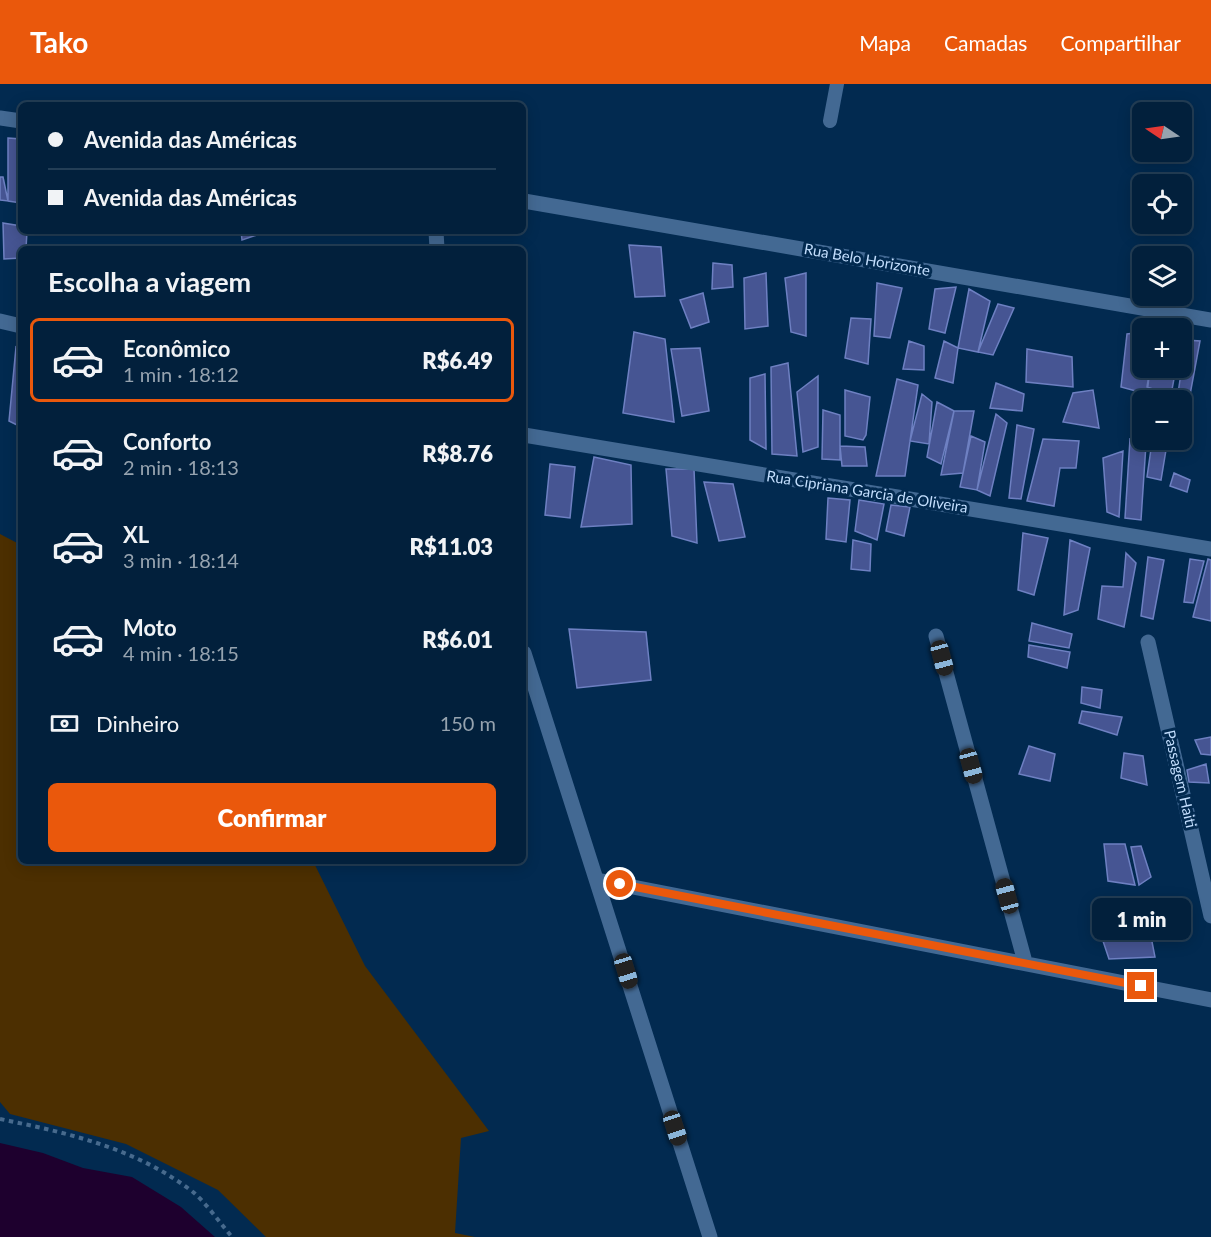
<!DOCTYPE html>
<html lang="pt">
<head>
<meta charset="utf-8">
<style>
  :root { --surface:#02203c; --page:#102d47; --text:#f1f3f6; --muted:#96a3af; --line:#233e56; --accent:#ea580c }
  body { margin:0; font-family:Lato,sans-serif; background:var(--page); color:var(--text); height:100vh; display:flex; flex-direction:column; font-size:22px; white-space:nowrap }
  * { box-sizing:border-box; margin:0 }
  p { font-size:20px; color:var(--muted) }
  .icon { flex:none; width:33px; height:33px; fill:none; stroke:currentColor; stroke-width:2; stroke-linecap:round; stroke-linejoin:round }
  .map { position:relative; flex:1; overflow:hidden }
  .drawer { position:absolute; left:18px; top:162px; width:508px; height:618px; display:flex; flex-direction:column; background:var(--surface); border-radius:9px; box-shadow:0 3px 15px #0003,0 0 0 2px var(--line) }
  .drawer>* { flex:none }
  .hud { position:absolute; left:18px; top:18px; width:508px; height:132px; border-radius:9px; box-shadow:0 3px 15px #0003,0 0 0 2px var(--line); display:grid; align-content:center; height:132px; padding:0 30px; background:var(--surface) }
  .needle { width:39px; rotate:283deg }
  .tools { position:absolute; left:1132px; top:18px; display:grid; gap:12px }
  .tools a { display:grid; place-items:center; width:60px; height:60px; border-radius:9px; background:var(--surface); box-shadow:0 3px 15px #0003,0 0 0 2px var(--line); font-size:30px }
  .end { position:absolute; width:27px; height:27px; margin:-14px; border:8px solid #ea580c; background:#fff; box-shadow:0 0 0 3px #fff }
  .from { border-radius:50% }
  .bubble { position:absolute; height:42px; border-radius:9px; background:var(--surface); box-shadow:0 3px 15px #0003,0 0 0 2px var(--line); font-size:20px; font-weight:800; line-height:42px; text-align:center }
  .car { position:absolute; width:18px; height:36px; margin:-18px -9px; border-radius:8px; box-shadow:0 0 4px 2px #0007; background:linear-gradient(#222 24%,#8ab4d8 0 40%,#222 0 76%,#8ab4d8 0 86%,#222 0) }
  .hud b { display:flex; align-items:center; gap:21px; height:57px; font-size:22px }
  .hud b+b { border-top:2px solid var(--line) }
  .hud i { width:15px; height:15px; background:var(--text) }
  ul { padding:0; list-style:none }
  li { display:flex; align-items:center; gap:18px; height:84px; margin:0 12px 9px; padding:0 18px; border:3px solid transparent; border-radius:9px }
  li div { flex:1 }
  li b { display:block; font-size:22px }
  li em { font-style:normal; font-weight:800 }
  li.active { border-color:var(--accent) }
  li>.icon { width:54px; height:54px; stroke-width:1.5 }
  h2 { padding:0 30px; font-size:27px; line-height:72px }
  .pay { display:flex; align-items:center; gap:15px; height:66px; padding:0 30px; font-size:22px }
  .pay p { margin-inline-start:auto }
  .action { display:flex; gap:12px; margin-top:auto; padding:12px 30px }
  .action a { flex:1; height:69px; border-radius:9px; background:var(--accent); color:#fff; font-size:24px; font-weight:800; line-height:69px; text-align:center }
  header { display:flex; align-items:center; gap:36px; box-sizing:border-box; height:84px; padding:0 30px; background:var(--accent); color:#fff }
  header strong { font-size:28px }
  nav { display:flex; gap:33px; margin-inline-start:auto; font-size:21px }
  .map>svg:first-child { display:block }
  .green { fill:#4c2f01 }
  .water { fill:#1e002e }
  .building { fill:#465593; stroke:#6e80c2; stroke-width:1.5 }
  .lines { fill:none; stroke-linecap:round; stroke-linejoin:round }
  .path { stroke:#476a8d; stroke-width:4; stroke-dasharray:4.5 4.5; stroke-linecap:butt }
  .service { stroke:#436993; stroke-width:14 }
  .minor { stroke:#436993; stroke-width:15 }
  .route { stroke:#ea580c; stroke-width:8 }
  .labels { text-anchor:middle; stroke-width:6; stroke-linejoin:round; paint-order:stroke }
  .street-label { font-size:15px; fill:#c3defd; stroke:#022a50 }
</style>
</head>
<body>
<header>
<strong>Tako</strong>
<nav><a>Mapa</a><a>Camadas</a><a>Compartilhar</a></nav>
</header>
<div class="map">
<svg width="1211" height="1153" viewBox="0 0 1211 1153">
  <rect width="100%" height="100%" fill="#022a50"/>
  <path class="green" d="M0,450L21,461V777H313L365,882L489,1047L461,1054L455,1149L475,1153H266L218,1106L126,1060L10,1030L0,1018Z"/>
  <path class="water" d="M0,1059L43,1069L83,1084L132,1093L181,1123L215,1153H0Z"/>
  <path class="building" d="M8,54L21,55V119L8,117Z
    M0,93H3L8,117L0,116Z
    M3,139L21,142V147H27L26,165H21V174L4,175Z
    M241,147H257V151L242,156Z
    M629,161L661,163L665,212L635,213Z
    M713,179L732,181L733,203L712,205Z
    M766,189L768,242L745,245L744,194Z
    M806,189V252L791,248L785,194Z
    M877,199L902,204L890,254L874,252Z
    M956,203L945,249L929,245L935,205Z
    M969,205L990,217L978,268L958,264Z
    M703,209L709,238L691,244L680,216Z
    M998,220L1014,224L993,271L978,268Z
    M851,234L871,235L868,280L845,274Z
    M634,248L665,255L674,338L623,329Z
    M1143,248V284H1150L1147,310L1121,303L1127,250Z
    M1186,256L1200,257L1187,327H1182V316H1177Z
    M909,257L924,262V286L903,285Z
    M944,257L958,264L953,299L935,294Z
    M16,263L21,266V343L9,337Z
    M700,264L709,327L682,332L671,265Z
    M1027,265L1072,273L1073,303L1026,298Z
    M788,279L797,372L772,370L771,283Z
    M1150,284H1176L1171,311L1147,303Z
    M765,290L766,365L750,356V294Z
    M818,292V363L803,368L797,308Z
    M897,295L918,301L905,392H876Z
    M996,299L1024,310L1022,327L990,324Z
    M845,306L870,313L866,351L863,356L845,352Z
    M1093,306L1099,344L1063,338L1073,309Z
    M922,310L932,318L929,360L910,357Z
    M937,318L954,327L941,380L927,373Z
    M823,326L840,331V376L822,375Z
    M954,327H974L963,389L941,391Z
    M996,330L1007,339L990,412L977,406Z
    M1017,341L1034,345L1021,415L1009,414Z
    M971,352L985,358L977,406L960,403Z
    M1043,355L1079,357L1076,384H1060L1054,422L1027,417Z
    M1130,355L1146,360L1141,436L1125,434Z
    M840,362L865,363L867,382H842Z
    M1151,365L1166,366L1161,396L1147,393Z
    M1123,367L1119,433L1107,428L1103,374Z
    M594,373L631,381L632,440L581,443Z
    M550,380L575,383L570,434L545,431Z
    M666,385H694L697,459L672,452Z
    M1174,389L1190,396L1187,408L1170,402Z
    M704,398L733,400L745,453L719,457Z
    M828,414L850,416L846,458L826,455Z
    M859,416L884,420L877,456L855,447Z
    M891,421L910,423L904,452L886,447Z
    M1023,449L1048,454L1034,511L1018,506Z
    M853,456L871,460L870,487L851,485Z
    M1070,456L1090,464L1078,526L1064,531Z
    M1126,469L1136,479L1124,543L1098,535L1102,502L1123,503Z
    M1148,473L1164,476L1153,535L1141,532Z
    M1190,475L1204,477L1193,519L1184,518Z
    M1208,475L1211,476V537L1193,533Z
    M1032,539L1072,550L1069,564L1029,557Z
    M569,545L646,548L651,596L577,604Z
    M1029,561L1070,568L1067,584L1028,573Z
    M1082,603L1102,606L1100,624L1081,619Z
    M1082,627L1122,633L1117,651L1079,639Z
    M1211,653V671L1201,670L1195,656Z
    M1029,662L1055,670L1050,697L1019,690Z
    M1124,669L1143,672L1147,701L1121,694Z
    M1206,680L1209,699L1189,698L1187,686Z
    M1104,760H1125L1135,801L1108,797Z
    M1141,762L1151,793L1139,801L1131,763Z
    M1145,822L1155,873L1109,875L1093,827Z"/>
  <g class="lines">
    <path class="path" d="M0,1035C68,1049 136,1064 193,1108C207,1120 220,1139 232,1153"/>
    <path class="service" d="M830,37L837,0"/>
    <path class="minor" d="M0,34L21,37
      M524,117L1211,236
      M436,147L437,165
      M0,237L21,242
      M524,351L1211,465
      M936,552L1025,878
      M1148,558L1211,832
      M524,569L710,1153
      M597,796L1211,916"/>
  </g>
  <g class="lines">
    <path class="route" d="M620,800L1141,902"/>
  </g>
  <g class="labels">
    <g class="street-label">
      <text transform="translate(867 176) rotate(10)" y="5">Rua Belo Horizonte</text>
      <text transform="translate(867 408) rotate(9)" y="5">Rua Cipriana Garcia de Oliveira</text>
      <text transform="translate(1180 695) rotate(77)" y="5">Passagem Haiti</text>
    </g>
  </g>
</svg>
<div class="tools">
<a><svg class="needle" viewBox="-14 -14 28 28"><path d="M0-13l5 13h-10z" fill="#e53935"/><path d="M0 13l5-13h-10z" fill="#96a3af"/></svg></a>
<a><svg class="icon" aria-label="locate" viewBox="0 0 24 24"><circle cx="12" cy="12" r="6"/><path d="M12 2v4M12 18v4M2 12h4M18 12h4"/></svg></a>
<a><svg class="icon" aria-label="layers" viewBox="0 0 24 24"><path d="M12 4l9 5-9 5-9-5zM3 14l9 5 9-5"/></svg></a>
<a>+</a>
<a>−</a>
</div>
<i class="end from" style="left:620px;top:800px"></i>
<i class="end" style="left:1141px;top:902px"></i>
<div class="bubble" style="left:1092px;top:814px;width:99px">1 min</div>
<i class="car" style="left:942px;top:574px;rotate:165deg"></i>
<i class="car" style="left:971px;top:682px;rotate:165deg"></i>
<i class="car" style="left:1007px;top:812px;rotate:345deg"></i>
<i class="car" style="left:626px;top:887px;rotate:163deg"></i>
<i class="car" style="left:675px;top:1044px;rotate:162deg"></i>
<div class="hud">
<b><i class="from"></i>Avenida das Américas</b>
<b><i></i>Avenida das Américas</b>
</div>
<section class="drawer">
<h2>Escolha a viagem</h2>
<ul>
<li class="active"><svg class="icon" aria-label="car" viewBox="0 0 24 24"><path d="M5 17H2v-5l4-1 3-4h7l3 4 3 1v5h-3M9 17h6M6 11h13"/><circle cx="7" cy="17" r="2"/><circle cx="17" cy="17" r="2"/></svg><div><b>Econômico</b><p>1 min · 18:12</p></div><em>R$6.49</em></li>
<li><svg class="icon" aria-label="car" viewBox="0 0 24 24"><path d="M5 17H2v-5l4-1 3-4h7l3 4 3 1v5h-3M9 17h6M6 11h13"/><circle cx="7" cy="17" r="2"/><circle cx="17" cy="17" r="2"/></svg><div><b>Conforto</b><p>2 min · 18:13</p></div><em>R$8.76</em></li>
<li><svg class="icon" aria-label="car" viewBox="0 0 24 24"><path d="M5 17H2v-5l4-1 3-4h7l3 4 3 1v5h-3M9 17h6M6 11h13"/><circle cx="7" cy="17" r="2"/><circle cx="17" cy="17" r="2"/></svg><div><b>XL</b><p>3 min · 18:14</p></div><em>R$11.03</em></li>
<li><svg class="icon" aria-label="car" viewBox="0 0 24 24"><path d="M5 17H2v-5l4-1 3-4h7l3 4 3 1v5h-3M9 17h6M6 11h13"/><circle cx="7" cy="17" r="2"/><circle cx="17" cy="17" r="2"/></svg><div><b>Moto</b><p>4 min · 18:15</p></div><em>R$6.01</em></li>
</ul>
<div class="pay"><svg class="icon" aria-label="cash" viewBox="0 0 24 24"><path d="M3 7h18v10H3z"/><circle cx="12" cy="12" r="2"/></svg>Dinheiro<p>150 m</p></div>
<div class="action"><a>Confirmar</a></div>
</section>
</div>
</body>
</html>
